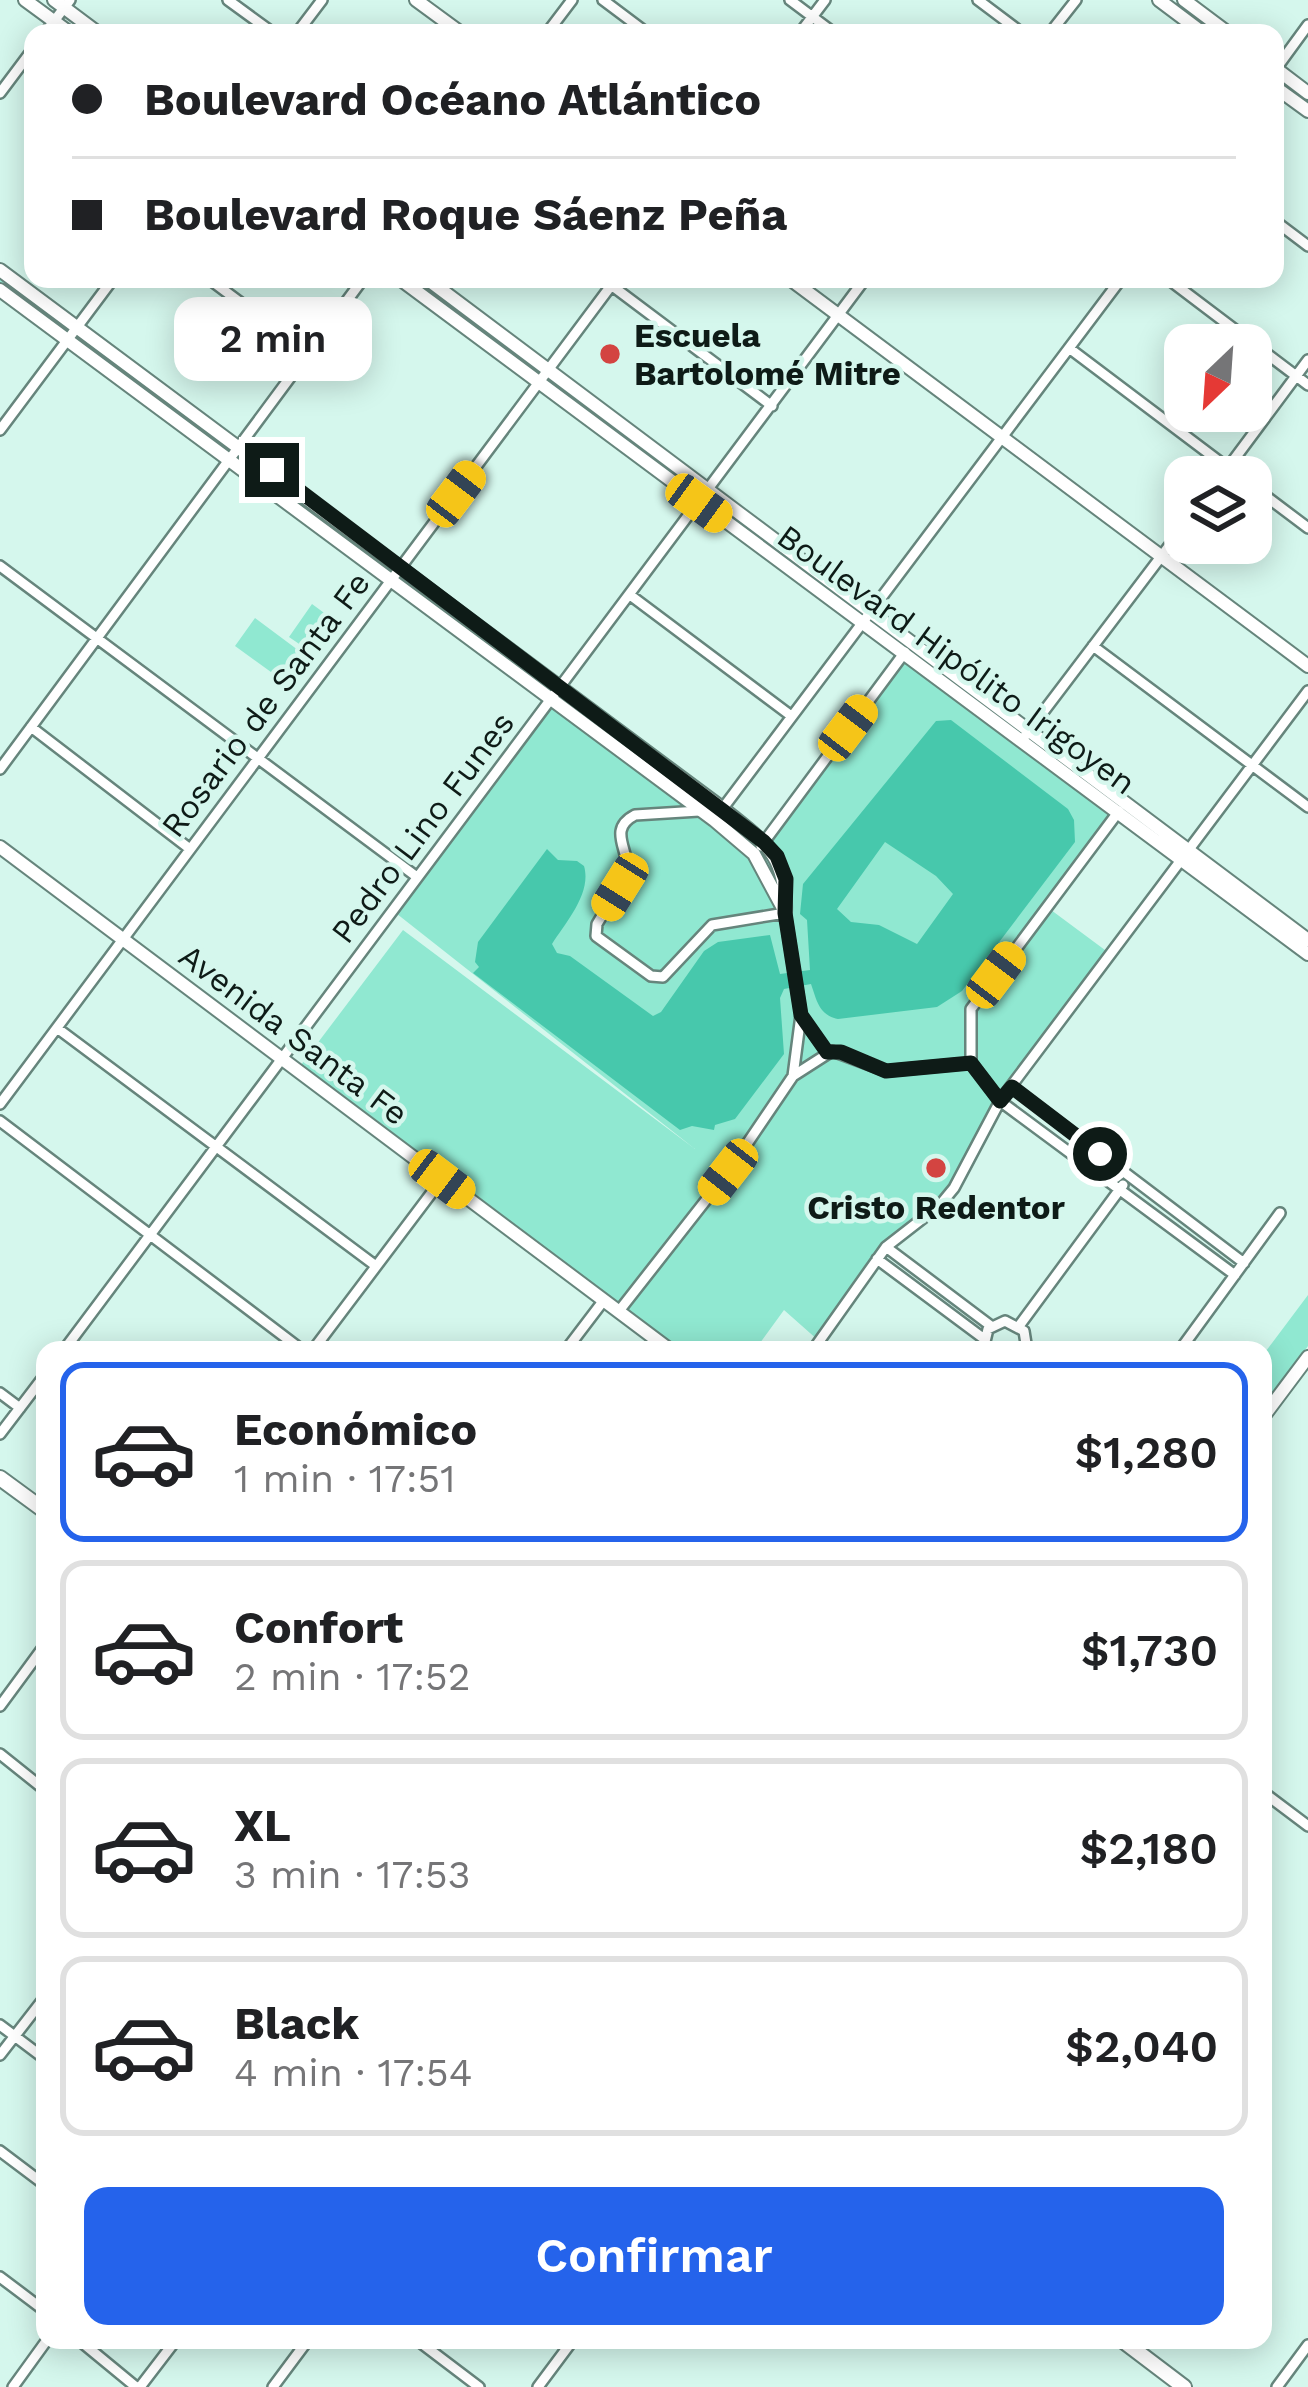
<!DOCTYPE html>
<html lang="es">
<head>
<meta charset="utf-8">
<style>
  :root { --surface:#fff; --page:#f2f2f2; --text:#202124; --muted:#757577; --line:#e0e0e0; --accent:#2563eb }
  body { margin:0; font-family:"Work Sans",sans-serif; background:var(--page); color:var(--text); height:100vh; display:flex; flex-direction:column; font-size:45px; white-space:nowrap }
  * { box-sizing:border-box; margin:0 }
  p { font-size:39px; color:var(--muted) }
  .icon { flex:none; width:66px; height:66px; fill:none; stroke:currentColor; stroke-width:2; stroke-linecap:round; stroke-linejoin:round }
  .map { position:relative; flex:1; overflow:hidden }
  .drawer { position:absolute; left:36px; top:1341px; width:1236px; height:1008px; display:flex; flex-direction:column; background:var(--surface); border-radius:24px; box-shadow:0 6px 30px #0003 }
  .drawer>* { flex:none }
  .banner { position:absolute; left:24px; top:24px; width:1260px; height:264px; border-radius:24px; box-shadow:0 6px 30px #0003; display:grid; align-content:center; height:264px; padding:0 48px; background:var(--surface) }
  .needle { width:78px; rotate:205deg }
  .buttons { position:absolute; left:1164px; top:324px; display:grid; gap:24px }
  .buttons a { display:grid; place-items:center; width:108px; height:108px; border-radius:24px; background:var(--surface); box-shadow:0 6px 30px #0003; font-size:60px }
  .end { position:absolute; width:54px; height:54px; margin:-27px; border:15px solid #0e1b17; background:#fff; box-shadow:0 0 0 6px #fff }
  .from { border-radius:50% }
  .bubble { position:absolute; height:84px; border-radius:24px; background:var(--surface); box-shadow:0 6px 30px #0003; font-size:39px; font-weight:600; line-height:84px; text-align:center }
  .car { position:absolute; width:36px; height:72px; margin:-36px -18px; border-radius:15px; box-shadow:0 0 9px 3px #0007; background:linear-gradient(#f5c518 24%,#345 0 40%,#f5c518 0 76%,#345 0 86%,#f5c518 0) }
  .banner b { display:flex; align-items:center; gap:42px; height:114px; font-size:45px }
  .banner b+b { border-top:3px solid var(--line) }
  .banner i { width:30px; height:30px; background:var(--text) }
  ul { padding:21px 0 0; list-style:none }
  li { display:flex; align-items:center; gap:36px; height:180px; margin:0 24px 18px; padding:0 24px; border:6px solid var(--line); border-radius:24px }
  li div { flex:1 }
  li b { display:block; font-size:45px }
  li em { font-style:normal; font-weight:600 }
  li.on { border-color:var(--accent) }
  li>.icon { width:108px; height:108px; stroke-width:1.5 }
  .action { display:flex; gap:24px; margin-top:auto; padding:24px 48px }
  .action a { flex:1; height:138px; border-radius:24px; background:var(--accent); color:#fff; font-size:48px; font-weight:600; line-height:138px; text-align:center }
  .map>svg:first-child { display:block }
  .green { fill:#90e8d1 }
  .water { fill:#47c8ac; fill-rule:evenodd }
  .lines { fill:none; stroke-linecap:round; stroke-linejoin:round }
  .street-casing { stroke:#66857c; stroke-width:14 }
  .secondary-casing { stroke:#66857c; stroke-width:16 }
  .primary-casing { stroke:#66857c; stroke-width:18 }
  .street { stroke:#fff; stroke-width:9 }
  .secondary { stroke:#fff; stroke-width:12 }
  .primary { stroke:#fff; stroke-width:14 }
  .route { stroke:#0e1b17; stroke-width:15 }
  .poi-dot { fill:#d34441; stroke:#d5f7ed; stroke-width:4.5 }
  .labels { text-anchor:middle; stroke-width:9; stroke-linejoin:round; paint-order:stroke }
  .poi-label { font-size:33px; font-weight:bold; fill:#0e1b17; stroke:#d5f7ed; text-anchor:start }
  .street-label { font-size:33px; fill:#0e1b17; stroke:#d5f7ed }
</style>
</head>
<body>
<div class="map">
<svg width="1308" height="2387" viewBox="0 0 1308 2387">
  <rect width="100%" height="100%" fill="#d5f7ed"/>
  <path class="green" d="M0,275L691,790L687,795L0,283Z
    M400,279H427L1308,940V954L1119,812L1047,907L1109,953L1012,1087L954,1188L886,1247L819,1341L784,1310L755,1350H670L619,1311L727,1172L723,1169L620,1304L301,1065L403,930L695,1149L392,910L551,700L754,854L903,654Z
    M312,604L331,618L308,650L289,637Z
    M255,618L302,653L282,680L235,646Z
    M1308,1295V1346L1263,1405V1355Z"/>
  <path class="water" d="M951,720L1068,809L1074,820L1075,842L962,991L937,1007L838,1019C819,1015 817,1001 811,984L784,989L780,998L784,1054L735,1119L715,1125L714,1130L692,1126L680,1130L473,973L479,967L475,962L478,942L547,849L558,860L577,861L584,866C592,893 566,922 552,944L557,953L570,956L653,1016L661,1012L704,951L718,942L770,935L780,974L810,970L807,920L800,914L803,884L936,721ZM885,842L936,876L953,894L917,944L879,925L851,922L837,909Z"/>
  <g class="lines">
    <g class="street-casing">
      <path id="street" d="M228,0L273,33
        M603,0L647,33
        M790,0L834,33
        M978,0L1022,33
        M45,33L70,0
        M297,33L322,0
        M547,33L572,0
        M800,33L825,0
        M1050,33L1076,0
        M1275,70L1308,25
        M0,93L33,49
        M1275,221L1308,246
        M209,279L308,353
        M603,279L772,406
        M1168,279L1308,385
        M1069,348L1240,477
        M0,430L113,279
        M1221,477L1308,360
        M1251,485L1308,528
        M0,566L417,877
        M630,595L790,715
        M1093,646L1308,807
        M31,727L190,849
        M1025,736L1185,525
        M0,769L363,279
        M699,811L635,815C606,830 631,851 627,874L597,924L596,936L651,976L663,977L712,925L785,913L801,1015L793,1076
        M1119,811L971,1009V1063L1000,1101L1235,1275
        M714,820L1121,279
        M761,846L905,652
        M802,1017L827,1052
        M57,1028L376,1266
        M1012,1087L1244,1263
        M0,1104L616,279
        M0,1121L302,1350
        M886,1247L991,1326
        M877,1259L983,1338
        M619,1311L728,1172L793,1076L832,1051L886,1071L971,1063
        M1019,1326L1123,1185
        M64,1350L865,279
        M313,1350L442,1179
        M566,1350L604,1300
        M813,1350L886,1247L940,1205L954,1188L1000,1101L1308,691
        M983,1350L988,1329L1005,1321L1024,1331L1027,1350
        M1180,1350L1280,1213
        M0,1393L20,1408
        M0,1434L45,1375
        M0,1706L45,1645
        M0,1754L45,1790
        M1263,1792L1308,1826
        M0,2025L45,2059
        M0,2055L45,1997
        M0,2151L45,2185
        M0,2277L45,2311
        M79,2340L136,2387
        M417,2340L479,2387
        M13,2387L47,2340
        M140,2387L176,2340
        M273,2387L308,2340
        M538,2387L573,2340
        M1277,2387L1308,2345"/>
    </g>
    <g class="secondary-casing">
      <path id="secondary" d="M25,0L70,33
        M54,0L98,33
        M416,0L461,33
        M1159,0L1203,33
        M1184,0L1228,33
        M1275,68L1308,93
        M1275,87L1308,111
        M0,270L722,808C765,843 787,854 785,913
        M400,279L1308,954
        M427,279L1308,940
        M790,279L1308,666
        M0,290L714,820L754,854L785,912
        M0,847L670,1350
        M1263,1417L1308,1357"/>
    </g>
    <g class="primary-casing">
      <path id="primary" d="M0,1478L45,1511
        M1122,2340L1184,2387"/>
    </g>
    <use href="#street" class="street"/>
    <use href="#secondary" class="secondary"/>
    <use href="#primary" class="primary"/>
  </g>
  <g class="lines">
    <path class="route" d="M272,470L764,842L777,856L786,879L785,913L801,1015L827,1052H841L886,1071L971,1063L1000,1101L1012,1087L1100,1154"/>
  </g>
  <g class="poi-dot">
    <circle cx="610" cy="354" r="12"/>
    <circle cx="936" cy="1168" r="12"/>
  </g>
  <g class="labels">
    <g class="poi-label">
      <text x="634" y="347">Escuela<tspan x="634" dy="38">Bartolomé Mitre</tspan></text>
      <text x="936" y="1219" text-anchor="middle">Cristo Redentor</text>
    </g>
    <g class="street-label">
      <text transform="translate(957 659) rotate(36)" y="12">Boulevard Hipólito Irigoyen</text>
      <text transform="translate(265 704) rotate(-53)" y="12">Rosario de Santa Fe</text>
      <text transform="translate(422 827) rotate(-53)" y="12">Pedro Lino Funes</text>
      <text transform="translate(294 1034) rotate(37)" y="12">Avenida Santa Fe</text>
    </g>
  </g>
</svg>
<div class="buttons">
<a><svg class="needle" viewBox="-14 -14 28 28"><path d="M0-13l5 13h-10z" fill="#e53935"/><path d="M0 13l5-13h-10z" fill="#757577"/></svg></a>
<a><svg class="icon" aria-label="layers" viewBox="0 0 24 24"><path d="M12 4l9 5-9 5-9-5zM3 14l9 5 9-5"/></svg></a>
</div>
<i class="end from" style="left:1100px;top:1154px"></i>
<i class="end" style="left:272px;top:470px"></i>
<div class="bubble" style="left:174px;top:297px;width:198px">2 min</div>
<i class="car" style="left:456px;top:494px;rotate:37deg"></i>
<i class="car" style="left:699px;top:503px;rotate:126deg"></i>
<i class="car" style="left:848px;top:728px;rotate:37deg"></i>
<i class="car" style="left:620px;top:887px;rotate:212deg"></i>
<i class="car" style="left:996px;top:975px;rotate:37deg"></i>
<i class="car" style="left:728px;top:1172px;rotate:218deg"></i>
<i class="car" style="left:442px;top:1179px;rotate:127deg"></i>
<div class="banner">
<b><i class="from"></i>Boulevard Océano Atlántico</b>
<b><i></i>Boulevard Roque Sáenz Peña</b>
</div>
<section class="drawer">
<ul>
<li class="on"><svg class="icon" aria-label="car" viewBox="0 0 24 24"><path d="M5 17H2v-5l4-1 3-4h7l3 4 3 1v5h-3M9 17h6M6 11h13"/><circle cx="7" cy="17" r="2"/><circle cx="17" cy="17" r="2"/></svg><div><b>Económico</b><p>1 min · 17:51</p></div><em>$1,280</em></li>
<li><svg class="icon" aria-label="car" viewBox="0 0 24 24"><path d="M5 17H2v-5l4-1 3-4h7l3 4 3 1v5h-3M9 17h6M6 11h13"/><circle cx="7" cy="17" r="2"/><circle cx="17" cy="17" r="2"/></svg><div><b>Confort</b><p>2 min · 17:52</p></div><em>$1,730</em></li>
<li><svg class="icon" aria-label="car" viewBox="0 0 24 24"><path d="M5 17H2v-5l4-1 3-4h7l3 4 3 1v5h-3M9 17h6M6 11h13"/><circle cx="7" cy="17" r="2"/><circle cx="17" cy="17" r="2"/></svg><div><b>XL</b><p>3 min · 17:53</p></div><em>$2,180</em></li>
<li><svg class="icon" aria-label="car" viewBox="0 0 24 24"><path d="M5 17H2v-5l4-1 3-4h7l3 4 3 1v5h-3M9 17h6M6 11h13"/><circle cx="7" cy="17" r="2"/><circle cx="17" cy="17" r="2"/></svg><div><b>Black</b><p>4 min · 17:54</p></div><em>$2,040</em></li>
</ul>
<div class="action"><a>Confirmar</a></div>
</section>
</div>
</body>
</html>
